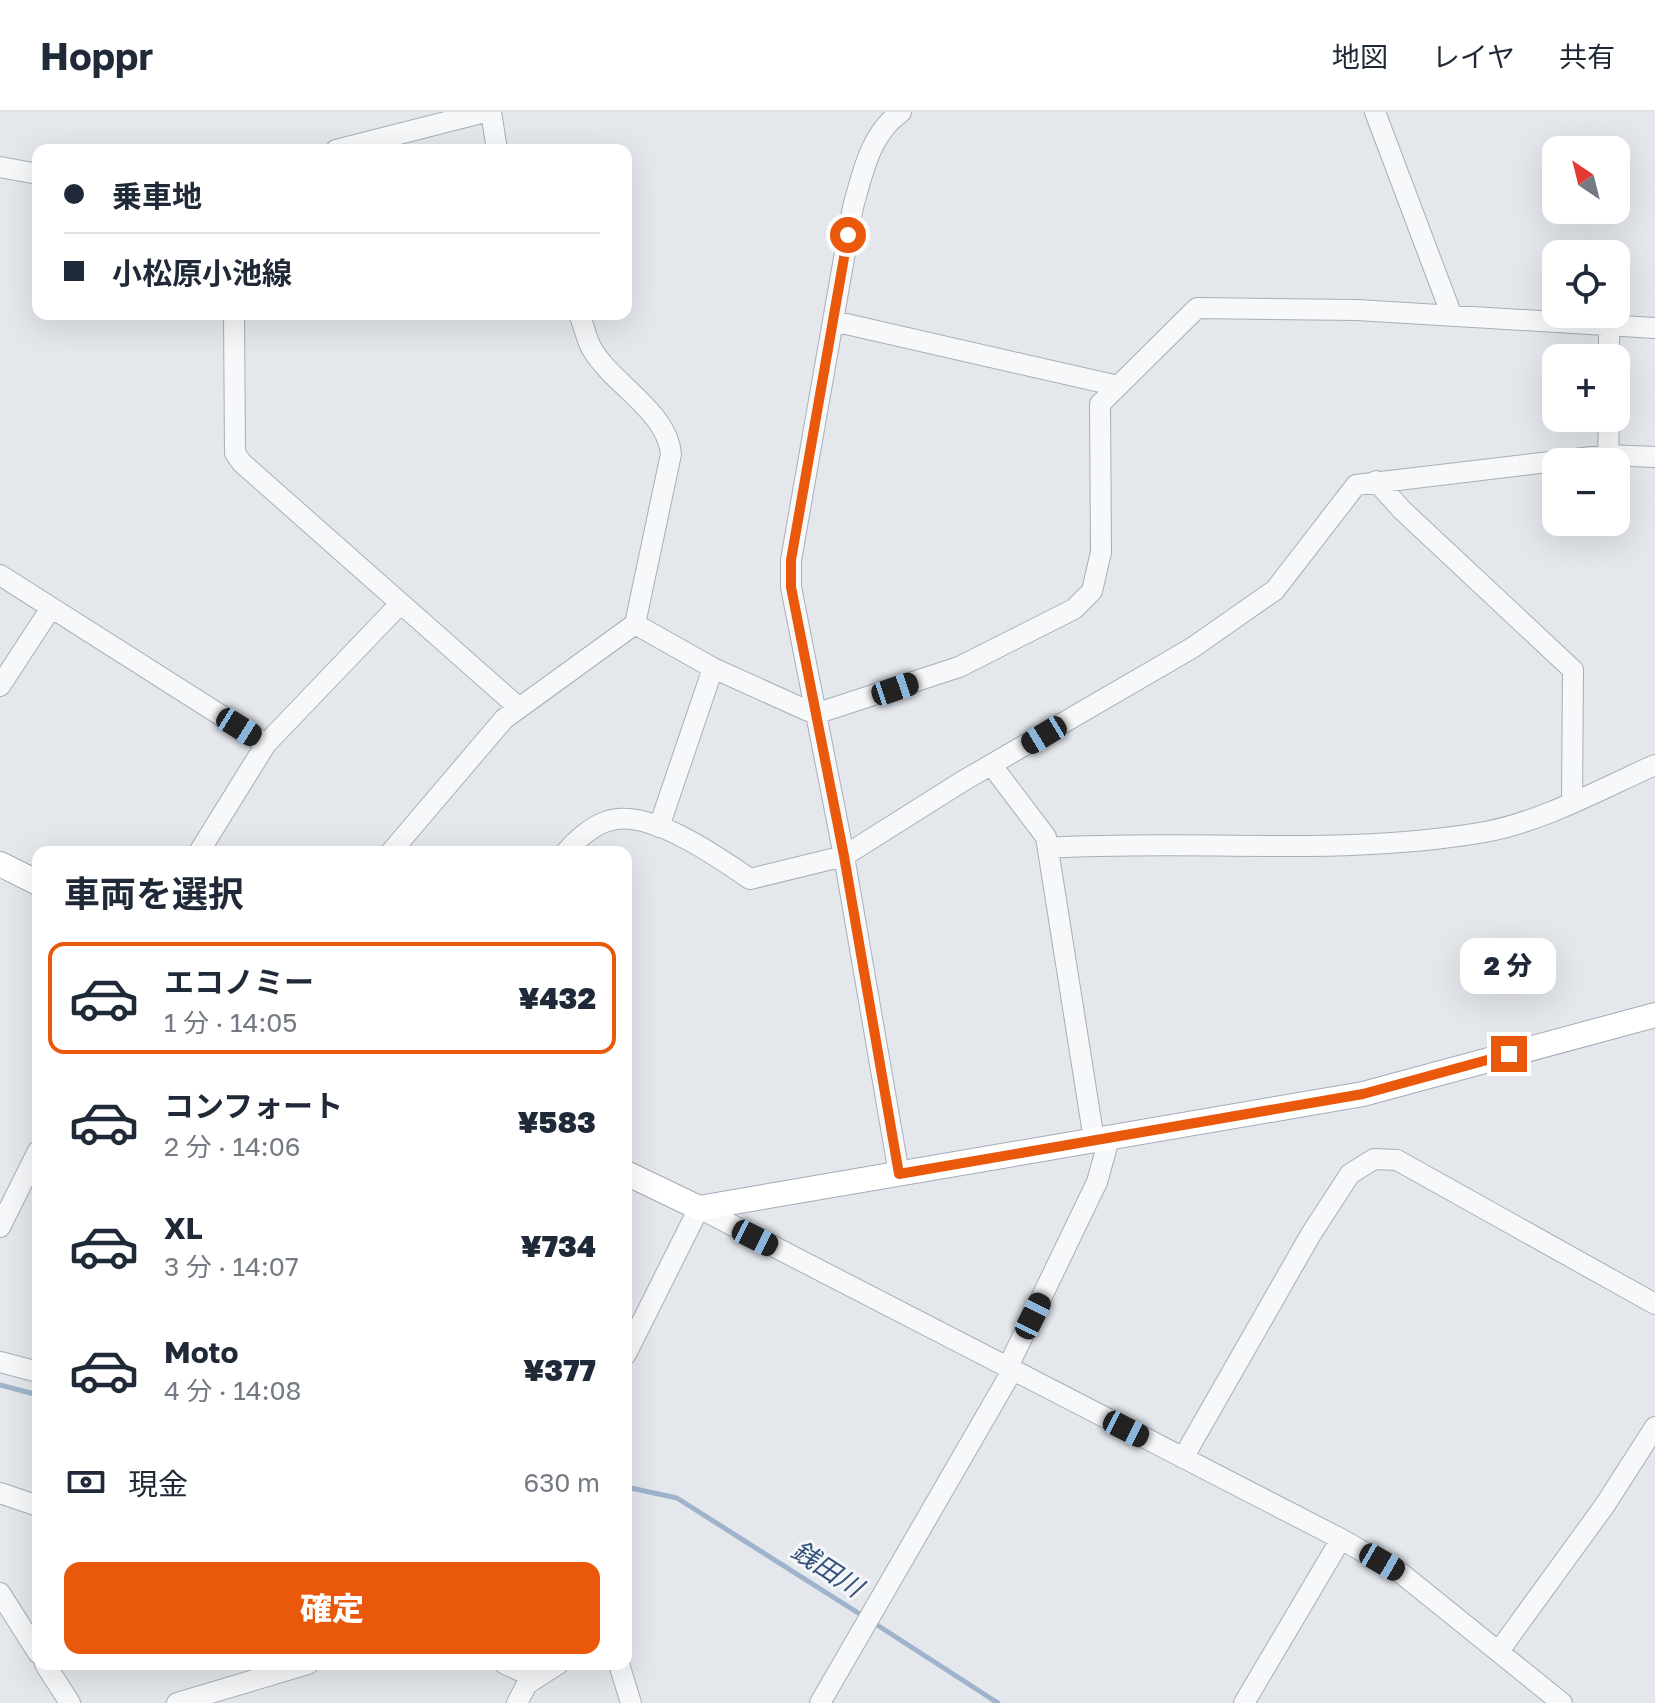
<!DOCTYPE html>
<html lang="ja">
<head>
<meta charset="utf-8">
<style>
  :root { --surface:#fff; --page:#f6f6f7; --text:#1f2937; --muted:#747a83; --line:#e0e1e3; --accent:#ea580c }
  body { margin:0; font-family:"Golos Text","Noto Sans JP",sans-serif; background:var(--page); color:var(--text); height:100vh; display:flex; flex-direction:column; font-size:30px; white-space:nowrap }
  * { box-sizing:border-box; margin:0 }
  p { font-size:26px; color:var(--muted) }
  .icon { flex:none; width:44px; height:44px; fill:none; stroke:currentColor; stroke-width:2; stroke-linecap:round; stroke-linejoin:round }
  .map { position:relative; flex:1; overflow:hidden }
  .details { position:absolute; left:32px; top:734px; width:600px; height:824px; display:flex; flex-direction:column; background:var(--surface); border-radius:16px; box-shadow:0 8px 32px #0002 }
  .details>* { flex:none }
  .guide { position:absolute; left:32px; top:32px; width:600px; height:176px; border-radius:16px; box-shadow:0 8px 32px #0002; display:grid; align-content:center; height:176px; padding:0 32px; background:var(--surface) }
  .needle { width:52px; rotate:325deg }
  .buttons { position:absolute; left:1542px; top:24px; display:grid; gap:16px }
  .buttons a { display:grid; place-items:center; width:88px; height:88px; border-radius:16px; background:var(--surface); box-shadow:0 8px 32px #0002; font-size:40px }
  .end { position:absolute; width:36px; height:36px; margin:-18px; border:10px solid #ea580c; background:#fff; box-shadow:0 0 0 4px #fff }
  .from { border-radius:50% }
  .bubble { position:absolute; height:56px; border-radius:16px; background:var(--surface); box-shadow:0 8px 32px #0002; font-size:26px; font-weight:800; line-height:56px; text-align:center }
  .car { position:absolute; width:24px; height:48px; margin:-24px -12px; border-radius:10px; box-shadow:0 0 6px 2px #0007; background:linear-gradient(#222 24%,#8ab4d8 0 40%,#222 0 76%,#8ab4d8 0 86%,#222 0) }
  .guide b { display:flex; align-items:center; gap:28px; height:76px; font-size:30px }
  .guide b+b { border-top:2px solid var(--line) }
  .guide i { width:20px; height:20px; background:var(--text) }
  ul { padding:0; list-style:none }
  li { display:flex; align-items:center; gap:24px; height:112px; margin:0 16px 12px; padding:0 16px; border:4px solid transparent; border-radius:16px }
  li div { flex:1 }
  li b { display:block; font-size:30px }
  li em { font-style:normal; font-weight:800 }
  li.current { border-color:var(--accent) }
  li>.icon { width:72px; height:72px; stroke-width:1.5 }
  h2 { padding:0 32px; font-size:36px; line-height:96px }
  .pay { display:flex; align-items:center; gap:20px; height:88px; padding:0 32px; font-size:30px }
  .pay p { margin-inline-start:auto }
  .button { display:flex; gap:16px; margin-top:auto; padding:16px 32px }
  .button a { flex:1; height:92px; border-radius:16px; background:var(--accent); color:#fff; font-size:32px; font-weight:800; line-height:92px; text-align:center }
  header { display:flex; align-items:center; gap:48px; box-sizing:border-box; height:112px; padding:0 40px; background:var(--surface); border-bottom:2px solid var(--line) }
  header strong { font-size:38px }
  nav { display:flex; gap:44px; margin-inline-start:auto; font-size:28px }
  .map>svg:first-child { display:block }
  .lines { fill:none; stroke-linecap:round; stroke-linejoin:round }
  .stream { stroke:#9fb4cc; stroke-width:5 }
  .minor-casing { stroke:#a9aeb7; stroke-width:22 }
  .major-casing { stroke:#a3abb8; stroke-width:26 }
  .minor { stroke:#f7f8fa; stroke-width:20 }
  .major { stroke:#fff; stroke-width:24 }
  .route { stroke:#ea580c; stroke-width:10 }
  .labels { text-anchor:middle; stroke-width:6; stroke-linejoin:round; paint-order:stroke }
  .water-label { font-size:26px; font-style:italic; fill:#34527a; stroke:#f4f6f9 }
</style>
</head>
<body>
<header>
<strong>Hoppr</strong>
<nav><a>地図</a><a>レイヤ</a><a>共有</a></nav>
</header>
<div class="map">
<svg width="1655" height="1591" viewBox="0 0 1655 1591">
  <rect width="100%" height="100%" fill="#e4e7ec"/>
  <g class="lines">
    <path class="stream" d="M0,1273L38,1283
      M626,1375L677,1386L863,1504
      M871,1509L998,1591"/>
    <g class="minor-casing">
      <path id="minor" d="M491,0L497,38
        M1375,0L1452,204
        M336,38L485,0
        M0,55L38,62
        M234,202L235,341L242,351L518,595
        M833,209L1118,274
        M1609,246V214
        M1608,343L1609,306
        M1376,369L1402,398L1573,558L1572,690
        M0,463L266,632
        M635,512L713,556L815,602L959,555L1074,497L1092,479L1101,440L1100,292L1197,196L1357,198L1655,216
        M0,574L51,496
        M993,655L1046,725L1094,1028
        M659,715L713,556
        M1048,736C1194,727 1341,745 1485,720C1544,709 1601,677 1655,653
        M199,740L266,632L400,492
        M391,740L504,607L635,512L671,342C667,299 613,273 592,237C586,227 584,213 579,202
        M566,740C575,729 591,715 605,710C645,693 718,745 750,767L844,744L963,669L1192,536L1275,478L1356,373L1608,343L1655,345
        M899,1062L844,744L791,475V448L853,95C863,60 870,22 901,0
        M0,1115L38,1039
        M626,1242L699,1096L1341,1427L1402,1462L1562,1591
        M0,1250L38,1260
        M1007,1257L1097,1070L1109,1027
        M1183,1346L1311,1122L1350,1062L1374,1047L1397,1048L1655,1192
        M0,1381L38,1394
        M0,1481L38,1541
        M1499,1539L1605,1393L1655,1315
        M45,1552L70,1591
        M505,1552L534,1565
        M619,1552L631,1591
        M177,1591L308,1552
        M517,1591L527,1572L558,1552
        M820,1591L1012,1259
        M1244,1591L1341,1427"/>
    </g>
    <g class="major-casing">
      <path id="major" d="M0,752L38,771
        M626,1061L699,1096L1363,982L1655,903"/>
    </g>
    <use href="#minor" class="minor"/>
    <use href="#major" class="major"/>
  </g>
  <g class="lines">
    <path class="route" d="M848,123L791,448V475L844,744L899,1062L1363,982L1509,942"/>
  </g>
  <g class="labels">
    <g class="water-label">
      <text transform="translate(827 1457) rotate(33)" y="9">銭田川</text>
    </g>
  </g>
</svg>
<div class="buttons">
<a><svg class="needle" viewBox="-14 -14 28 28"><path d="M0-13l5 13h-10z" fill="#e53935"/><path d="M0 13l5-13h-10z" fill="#747a83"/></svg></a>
<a><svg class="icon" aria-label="locate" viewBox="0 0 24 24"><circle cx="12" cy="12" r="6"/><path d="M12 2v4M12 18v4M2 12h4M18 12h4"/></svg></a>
<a>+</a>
<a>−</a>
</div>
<i class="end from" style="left:848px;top:123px"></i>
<i class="end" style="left:1509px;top:942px"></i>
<div class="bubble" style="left:1460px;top:826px;width:96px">2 分</div>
<i class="car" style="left:895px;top:577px;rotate:71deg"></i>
<i class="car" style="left:239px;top:615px;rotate:122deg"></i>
<i class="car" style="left:1044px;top:623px;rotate:239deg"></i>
<i class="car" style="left:755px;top:1126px;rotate:117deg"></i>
<i class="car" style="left:1033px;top:1204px;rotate:26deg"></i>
<i class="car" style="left:1126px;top:1317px;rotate:117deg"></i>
<i class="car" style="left:1382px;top:1450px;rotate:120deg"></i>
<div class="guide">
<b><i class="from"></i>乗車地</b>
<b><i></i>小松原小池線</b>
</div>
<section class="details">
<h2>車両を選択</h2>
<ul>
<li class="current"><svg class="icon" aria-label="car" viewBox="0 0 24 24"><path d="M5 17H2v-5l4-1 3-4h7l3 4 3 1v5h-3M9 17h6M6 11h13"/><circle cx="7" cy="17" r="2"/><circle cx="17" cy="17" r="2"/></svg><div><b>エコノミー</b><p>1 分 · 14:05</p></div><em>¥432</em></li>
<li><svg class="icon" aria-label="car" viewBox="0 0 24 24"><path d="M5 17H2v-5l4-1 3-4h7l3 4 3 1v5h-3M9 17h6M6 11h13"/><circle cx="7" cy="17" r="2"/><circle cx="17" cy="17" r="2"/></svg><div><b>コンフォート</b><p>2 分 · 14:06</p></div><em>¥583</em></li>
<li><svg class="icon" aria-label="car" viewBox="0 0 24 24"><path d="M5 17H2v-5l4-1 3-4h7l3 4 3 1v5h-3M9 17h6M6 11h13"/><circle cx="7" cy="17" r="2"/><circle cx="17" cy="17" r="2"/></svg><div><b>XL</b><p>3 分 · 14:07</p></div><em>¥734</em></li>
<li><svg class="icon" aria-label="car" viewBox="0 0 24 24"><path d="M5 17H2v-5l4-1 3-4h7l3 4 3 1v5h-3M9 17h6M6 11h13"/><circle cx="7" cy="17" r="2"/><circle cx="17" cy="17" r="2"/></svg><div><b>Moto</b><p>4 分 · 14:08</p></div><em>¥377</em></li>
</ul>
<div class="pay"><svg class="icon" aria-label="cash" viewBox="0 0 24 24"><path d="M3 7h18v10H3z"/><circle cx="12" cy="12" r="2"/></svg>現金<p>630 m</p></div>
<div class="button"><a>確定</a></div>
</section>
</div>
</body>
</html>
